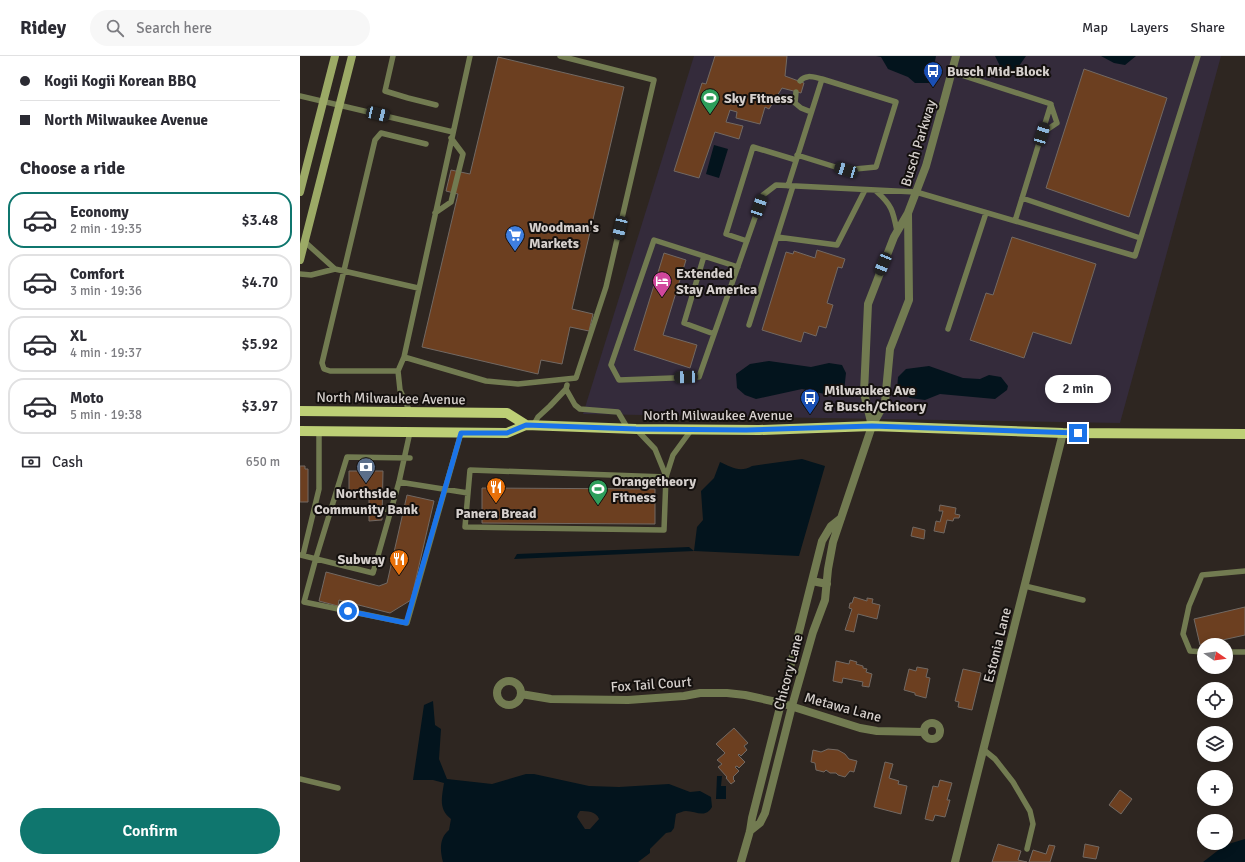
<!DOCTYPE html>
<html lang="en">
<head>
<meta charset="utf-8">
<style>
  :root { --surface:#fff; --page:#f7f7f7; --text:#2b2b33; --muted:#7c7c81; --line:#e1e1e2; --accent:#0f766e }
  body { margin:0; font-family:Signika,sans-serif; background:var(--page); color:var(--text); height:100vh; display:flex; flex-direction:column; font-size:15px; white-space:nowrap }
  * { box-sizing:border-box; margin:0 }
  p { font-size:13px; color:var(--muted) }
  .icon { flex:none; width:22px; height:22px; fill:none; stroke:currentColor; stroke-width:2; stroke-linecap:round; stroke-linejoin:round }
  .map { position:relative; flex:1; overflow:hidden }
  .side { display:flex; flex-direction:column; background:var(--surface); width:300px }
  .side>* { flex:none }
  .guide { display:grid; align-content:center; height:88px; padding:0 20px; background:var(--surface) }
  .needle { width:26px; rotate:103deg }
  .controls { position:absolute; left:897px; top:582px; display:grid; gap:8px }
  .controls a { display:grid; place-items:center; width:36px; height:36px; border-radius:50%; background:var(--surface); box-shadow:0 2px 10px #0003; font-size:20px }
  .end { position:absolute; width:18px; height:18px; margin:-9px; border:5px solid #1a73e8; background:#fff; box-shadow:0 0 0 2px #fff }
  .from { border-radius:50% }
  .bubble { position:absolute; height:28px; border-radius:14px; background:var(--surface); box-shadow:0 2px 10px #0003; font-size:13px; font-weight:600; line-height:28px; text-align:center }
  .car { position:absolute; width:12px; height:24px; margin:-12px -6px; border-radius:5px; box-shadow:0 0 3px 1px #0007; background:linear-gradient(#222 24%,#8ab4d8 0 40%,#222 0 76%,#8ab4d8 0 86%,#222 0) }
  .guide b { display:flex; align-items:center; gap:14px; height:38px; font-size:15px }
  .guide b+b { border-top:1px solid var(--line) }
  .guide i { width:10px; height:10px; background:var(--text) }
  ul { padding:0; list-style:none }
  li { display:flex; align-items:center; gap:12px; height:56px; margin:0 8px 6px; padding:0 12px; border:2px solid var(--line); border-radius:16px }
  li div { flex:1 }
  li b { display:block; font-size:15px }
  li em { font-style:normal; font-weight:600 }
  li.on { border-color:var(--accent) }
  li>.icon { width:36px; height:36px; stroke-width:1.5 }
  h2 { padding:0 20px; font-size:18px; line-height:48px }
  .pay { display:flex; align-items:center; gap:10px; height:44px; padding:0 20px; font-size:15px }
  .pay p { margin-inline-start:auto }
  .button { display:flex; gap:8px; margin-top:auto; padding:8px 20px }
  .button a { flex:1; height:46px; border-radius:24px; background:var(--accent); color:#fff; font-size:16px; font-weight:600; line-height:46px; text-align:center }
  header { display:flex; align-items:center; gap:24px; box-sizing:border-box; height:56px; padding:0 20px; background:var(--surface); border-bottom:1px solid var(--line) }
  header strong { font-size:19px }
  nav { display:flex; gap:22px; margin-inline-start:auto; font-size:14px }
  .search { width:280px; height:36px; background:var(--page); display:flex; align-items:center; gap:10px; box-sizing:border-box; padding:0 14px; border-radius:22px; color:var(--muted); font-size:15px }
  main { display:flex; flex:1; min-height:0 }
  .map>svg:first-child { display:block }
  .commercial { fill:#342b3b }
  .water { fill:#03141d; fill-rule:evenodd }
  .building { fill:#6c3f20; stroke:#726963 }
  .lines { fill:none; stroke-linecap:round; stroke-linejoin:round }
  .service { stroke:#727b51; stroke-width:5.5 }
  .minor { stroke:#727b51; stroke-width:8 }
  .tertiary { stroke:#727b51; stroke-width:8 }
  .secondary { stroke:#9caa66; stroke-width:8 }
  .primary { stroke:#bdcf76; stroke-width:10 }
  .route { stroke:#1a73e8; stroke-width:5 }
  .labels { text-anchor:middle; stroke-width:4; stroke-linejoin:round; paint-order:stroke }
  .poi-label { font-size:14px; font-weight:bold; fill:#d6d0cd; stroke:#14100e; text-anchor:start }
  .street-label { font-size:14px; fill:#d6d0cd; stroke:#14100e }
</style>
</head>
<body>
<header>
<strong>Ridey</strong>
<div class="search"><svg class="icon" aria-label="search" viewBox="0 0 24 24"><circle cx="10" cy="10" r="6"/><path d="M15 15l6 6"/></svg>Search here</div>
<nav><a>Map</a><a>Layers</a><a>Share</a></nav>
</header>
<main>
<section class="side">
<div class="guide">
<b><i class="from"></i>Kogii Kogii Korean BBQ</b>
<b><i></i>North Milwaukee Avenue</b>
</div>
<h2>Choose a ride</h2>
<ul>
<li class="on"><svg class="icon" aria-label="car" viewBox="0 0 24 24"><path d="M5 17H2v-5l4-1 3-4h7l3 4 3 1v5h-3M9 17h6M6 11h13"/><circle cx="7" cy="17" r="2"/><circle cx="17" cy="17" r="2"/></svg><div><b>Economy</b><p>2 min · 19:35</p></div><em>$3.48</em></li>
<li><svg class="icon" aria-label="car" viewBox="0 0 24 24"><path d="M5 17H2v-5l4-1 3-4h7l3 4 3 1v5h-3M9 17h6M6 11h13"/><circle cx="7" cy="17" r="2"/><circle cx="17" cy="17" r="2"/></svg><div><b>Comfort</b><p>3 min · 19:36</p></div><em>$4.70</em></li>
<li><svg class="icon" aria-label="car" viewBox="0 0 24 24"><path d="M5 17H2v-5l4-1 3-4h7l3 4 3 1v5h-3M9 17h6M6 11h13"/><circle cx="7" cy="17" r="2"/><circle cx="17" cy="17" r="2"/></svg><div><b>XL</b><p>4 min · 19:37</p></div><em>$5.92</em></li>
<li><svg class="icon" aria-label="car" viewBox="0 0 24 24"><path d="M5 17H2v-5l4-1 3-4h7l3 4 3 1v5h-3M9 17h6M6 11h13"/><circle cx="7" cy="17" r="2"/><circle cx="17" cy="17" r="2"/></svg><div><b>Moto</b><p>5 min · 19:38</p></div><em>$3.97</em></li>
</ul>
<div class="pay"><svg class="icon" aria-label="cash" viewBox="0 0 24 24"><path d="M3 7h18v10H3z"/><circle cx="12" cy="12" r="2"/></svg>Cash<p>650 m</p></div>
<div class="button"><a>Confirm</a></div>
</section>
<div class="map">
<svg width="945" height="806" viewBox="0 0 945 806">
  <rect width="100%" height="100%" fill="#2e2621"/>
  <path class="commercial" d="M394,0H921L820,367L283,358Z"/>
  <path class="water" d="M576,0H636L632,20L629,27H615L608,21L588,13L581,1Z
    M695,0H726L715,16L702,14Z
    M801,0H836L825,9L814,7Z
    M414,89L428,93L419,122L406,118Z
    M469,305L511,311L529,307L542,309L546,317L544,335L529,339L502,333L456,343L445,339L437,332L436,318L450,308Z
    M629,310L663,322L680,323L689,319L701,321L708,330L707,334L695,343L640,338L625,344L610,342L597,334L598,321L606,313Z
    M502,403L525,410L499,500L394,495L214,503L217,498L389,491L394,495L397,471L403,464L401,435L414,422L420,406C431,411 440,417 452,410Z
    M133,645L135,669L141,673L139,703L147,723L192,728L226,718H234L289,730L319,731L369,728L390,736L400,735L411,741L412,751C405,763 396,755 386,755C383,755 379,757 376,758L374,772L371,776L366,777L350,793V797L338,806H143C140,795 139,782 149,774L151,763C138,753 142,741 144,727L133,724H113L124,649ZM280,755C287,755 296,755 299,763L290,773H285L277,761L278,758Z
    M417,720H422L421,730H426V743H416Z
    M945,783V806H903L925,789Z"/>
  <path class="building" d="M415,0H487L485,20L504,27L501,37L482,32L469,53L465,51L460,68L436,62L437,56L430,54L426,66L443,70L439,83L415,76L399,122L374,115L402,27L406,28Z
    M198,1L324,31L272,253L293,258L289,275L270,271L262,308L241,304L238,318L122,291L158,138L146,135L151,114L170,118Z
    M784,13L867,42L829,161L746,132Z
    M712,181L796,208L771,288L733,276L724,302L670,284L686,237L693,239Z
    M517,194L545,203L542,212L538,211L527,247L533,249L526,272L519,270L516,280L504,276L501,286L462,274L486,196L493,198L494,195L515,202Z
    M364,197L386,204L363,279L397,289L390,312L334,294Z
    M0,410H5V413H8V446H0Z
    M49,415H83L82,464L69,465V442H49Z
    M182,432L355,433V468L182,467Z
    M107,439L134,445L111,544L90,557L39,544L38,550L19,545L26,516L79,530L87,527Z
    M640,449L656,452L655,458L660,459L659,462H654L653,465L647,464L644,477L634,475L636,465L640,466L643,455H639Z
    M613,471L625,474L624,483L611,480Z
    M554,541L567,545V542L573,543L572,547L580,549L577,563L558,558L554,576L545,574L552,553L549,552L550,547H552Z
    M945,551V579L900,589L894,563Z
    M550,604L557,606L556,608L563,610V612L567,613L566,616L572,618L569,631L562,630L563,626L543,622L542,627L533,625L536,605L549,608Z
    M617,611L628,613L626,621L630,622L626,642L615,639V637L604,634L609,613L616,615Z
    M663,613L681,617L672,654L658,651L659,646L655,645Z
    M434,672L448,687L444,690L447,694L441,700L439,698L438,699L445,706L439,712L437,710L435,711L439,715L433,721L434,722L433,723L435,725L431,728L426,722L427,721L418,711L422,708L417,704L425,697L416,688Z
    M528,693L538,694L545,698L549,703L557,705L554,716L550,715L545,721L538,719L536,717H530L526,714L524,716L516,714L515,707L511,706L513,694L521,696Z
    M585,706L593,708L589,722L599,725L598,728L607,730L601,758L574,751Z
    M640,724L652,727L647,744H650L645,761L635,759L633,765L625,763L633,730L638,731Z
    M820,734L832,743L821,758L809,749Z
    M698,788L721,795L718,804L727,806H692Z
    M785,788L799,791L796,803L783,801Z
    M749,789L755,790L750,806H729L733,794L746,798Z"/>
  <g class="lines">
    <path class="service" d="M93,0L85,35L108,42L136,49
      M170,0L104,301L186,325L218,328L276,322L306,231L354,24L260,0
      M652,16L751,48L715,165
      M496,36L495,47L501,52L511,56
      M0,40L153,76
      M742,77L757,67L751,49
      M497,99L545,114L576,111L596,46L522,23C513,21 506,18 500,25
      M488,130L522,23
      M576,135C592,149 593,155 597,175
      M722,142L840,182
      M135,157L151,146L163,98L151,82
      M477,181L537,189L565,134
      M447,185L426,178L453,91L496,104
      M5,186L35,213L118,232
      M404,200L384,267L414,278
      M438,211L354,184L311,309L319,324L399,321L463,139L476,129L616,136L835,200L898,0
      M0,218L11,219L35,213
      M449,269L493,130
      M648,273L686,157
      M104,301L98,315H30L24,313L22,307L75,84L81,77L126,88
      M98,315L100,334L110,356
      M266,333L275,349L280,353L318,356L328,373
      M233,370L238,361L250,350L266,333L267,329
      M336,373L355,393L366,420
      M110,402L47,401L16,502L4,546L107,567L161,377
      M366,421L170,414L165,471L364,474L366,421L373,399L392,373
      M99,426L168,437
      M30,455L91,453
      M0,499L73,517L99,426L110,376
      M3,499L19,433V375
      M725,530L783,544
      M904,596L890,595L883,578L889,550L902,519L945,515
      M926,596H945
      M684,694L695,703L713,726L730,755L733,768L727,793
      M0,723L38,732"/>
    <path class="minor" d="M512,525L527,528
      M197 637a12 12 0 1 1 24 0a12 12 0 1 1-24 0Z
      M221,638L251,643L328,644L384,640L400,637H427L445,639L481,647L560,672L577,675L624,676
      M624 675a8 8 0 1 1 16 0a8 8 0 1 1-16 0Z
      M450,775L460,767L465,757L492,650L513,576L525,544L528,513L533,486L572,370
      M441,806L450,775L452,762L522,485L531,470L541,462
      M655,806L763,377"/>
    <path class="tertiary" d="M572,370L564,337L568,248L594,181L608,157L626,110L645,41L656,0
      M572,370L585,346L590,293L609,244L608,158"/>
    <path class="secondary" d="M0,136L35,0
      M0,204L52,0"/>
    <path class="primary" d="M0,355L207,357L226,369
      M0,375L207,377L226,369L336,373L459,374L572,370L763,377L945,378"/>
  </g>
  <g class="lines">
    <path class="route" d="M48,555L106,567L161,377H207L226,369L336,373L446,374L572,370L778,377"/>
  </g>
  <defs>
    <g id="bus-pin" transform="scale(1)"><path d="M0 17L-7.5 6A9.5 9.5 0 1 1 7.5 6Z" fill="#1a4fb4" stroke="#14100e"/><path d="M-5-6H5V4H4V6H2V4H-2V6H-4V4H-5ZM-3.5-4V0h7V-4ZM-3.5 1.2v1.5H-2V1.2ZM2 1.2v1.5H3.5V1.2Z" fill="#fff"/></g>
    <g id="stadium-pin" transform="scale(1)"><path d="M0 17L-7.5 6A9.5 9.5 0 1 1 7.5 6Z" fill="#2e9e5b" stroke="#14100e"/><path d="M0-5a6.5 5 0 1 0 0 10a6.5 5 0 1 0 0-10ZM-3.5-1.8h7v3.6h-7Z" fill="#fff"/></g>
    <g id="supermarket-pin" transform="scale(1)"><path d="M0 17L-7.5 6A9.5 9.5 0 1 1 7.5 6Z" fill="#3f7fe0" stroke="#14100e"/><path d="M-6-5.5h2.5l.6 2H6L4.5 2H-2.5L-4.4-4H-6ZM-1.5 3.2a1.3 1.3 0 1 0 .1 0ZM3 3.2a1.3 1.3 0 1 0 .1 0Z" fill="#fff"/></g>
    <g id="hotel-pin" transform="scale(1)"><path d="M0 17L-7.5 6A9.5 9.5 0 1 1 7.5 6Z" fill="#d1479c" stroke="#14100e"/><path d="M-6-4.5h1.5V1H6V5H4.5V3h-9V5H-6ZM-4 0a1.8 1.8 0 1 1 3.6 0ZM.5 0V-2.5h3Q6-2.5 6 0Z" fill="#fff"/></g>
    <g id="bank-pin" transform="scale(1)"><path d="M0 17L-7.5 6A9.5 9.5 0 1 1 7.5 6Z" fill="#5c6f8a" stroke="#14100e"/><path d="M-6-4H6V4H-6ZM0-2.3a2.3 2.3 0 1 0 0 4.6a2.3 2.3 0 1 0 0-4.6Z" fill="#fff"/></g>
    <g id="restaurant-pin" transform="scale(1)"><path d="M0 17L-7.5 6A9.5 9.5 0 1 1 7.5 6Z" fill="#e8710a" stroke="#14100e"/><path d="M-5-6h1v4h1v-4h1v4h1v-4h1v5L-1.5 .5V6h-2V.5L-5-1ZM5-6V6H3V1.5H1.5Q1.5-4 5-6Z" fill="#fff"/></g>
  </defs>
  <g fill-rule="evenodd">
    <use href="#bus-pin" x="633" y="15"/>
    <use href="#stadium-pin" x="410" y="42"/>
    <use href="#supermarket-pin" x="215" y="179"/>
    <use href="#hotel-pin" x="362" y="225"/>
    <use href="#bus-pin" x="510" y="342"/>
    <use href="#bank-pin" x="66" y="411"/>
    <use href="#restaurant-pin" x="196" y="431"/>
    <use href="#stadium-pin" x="298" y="433"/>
    <use href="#restaurant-pin" x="99" y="503"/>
  </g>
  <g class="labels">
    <g class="poi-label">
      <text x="647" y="20">Busch Mid-Block</text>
      <text x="424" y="47">Sky Fitness</text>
      <text x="229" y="176">Woodman's<tspan x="229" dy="16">Markets</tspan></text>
      <text x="376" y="222">Extended<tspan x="376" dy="16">Stay America</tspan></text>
      <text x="524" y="339">Milwaukee Ave<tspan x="524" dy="16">&amp; Busch/Chicory</tspan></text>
      <text x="312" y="430">Orangetheory<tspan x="312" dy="16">Fitness</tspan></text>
      <text x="66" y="442" text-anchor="middle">Northside<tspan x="66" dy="16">Community Bank</tspan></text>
      <text x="196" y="462" text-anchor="middle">Panera Bread</text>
      <text x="85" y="508" text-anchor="end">Subway</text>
    </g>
    <g class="street-label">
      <text transform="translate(618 87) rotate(-73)" y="5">Busch Parkway</text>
      <text transform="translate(91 342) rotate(1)" y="5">North Milwaukee Avenue</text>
      <text x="418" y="364">North Milwaukee Avenue</text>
      <text transform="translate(697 589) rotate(-76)" y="5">Estonia Lane</text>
      <text transform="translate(488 616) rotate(-75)" y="5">Chicory Lane</text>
      <text transform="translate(351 628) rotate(-4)" y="5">Fox Tail Court</text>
      <text transform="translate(543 651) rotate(15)" y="5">Metawa Lane</text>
    </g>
  </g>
</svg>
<div class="controls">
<a><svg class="needle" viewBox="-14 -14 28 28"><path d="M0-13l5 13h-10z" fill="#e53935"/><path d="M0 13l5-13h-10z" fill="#7c7c81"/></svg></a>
<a><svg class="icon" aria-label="locate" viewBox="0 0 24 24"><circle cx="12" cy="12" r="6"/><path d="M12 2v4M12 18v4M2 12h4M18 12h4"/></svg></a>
<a><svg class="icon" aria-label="layers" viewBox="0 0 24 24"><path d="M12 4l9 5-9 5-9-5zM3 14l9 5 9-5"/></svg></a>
<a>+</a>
<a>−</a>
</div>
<i class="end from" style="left:48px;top:555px"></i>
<i class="end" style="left:778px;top:377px"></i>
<div class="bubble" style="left:745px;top:319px;width:66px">2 min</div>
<i class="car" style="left:78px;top:58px;rotate:103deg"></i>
<i class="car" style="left:742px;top:78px;rotate:17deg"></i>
<i class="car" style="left:546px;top:114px;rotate:287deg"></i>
<i class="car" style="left:459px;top:150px;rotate:19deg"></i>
<i class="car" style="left:320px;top:172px;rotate:193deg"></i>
<i class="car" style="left:583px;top:208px;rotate:202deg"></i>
<i class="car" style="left:386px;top:321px;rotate:268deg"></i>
</div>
</main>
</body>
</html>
